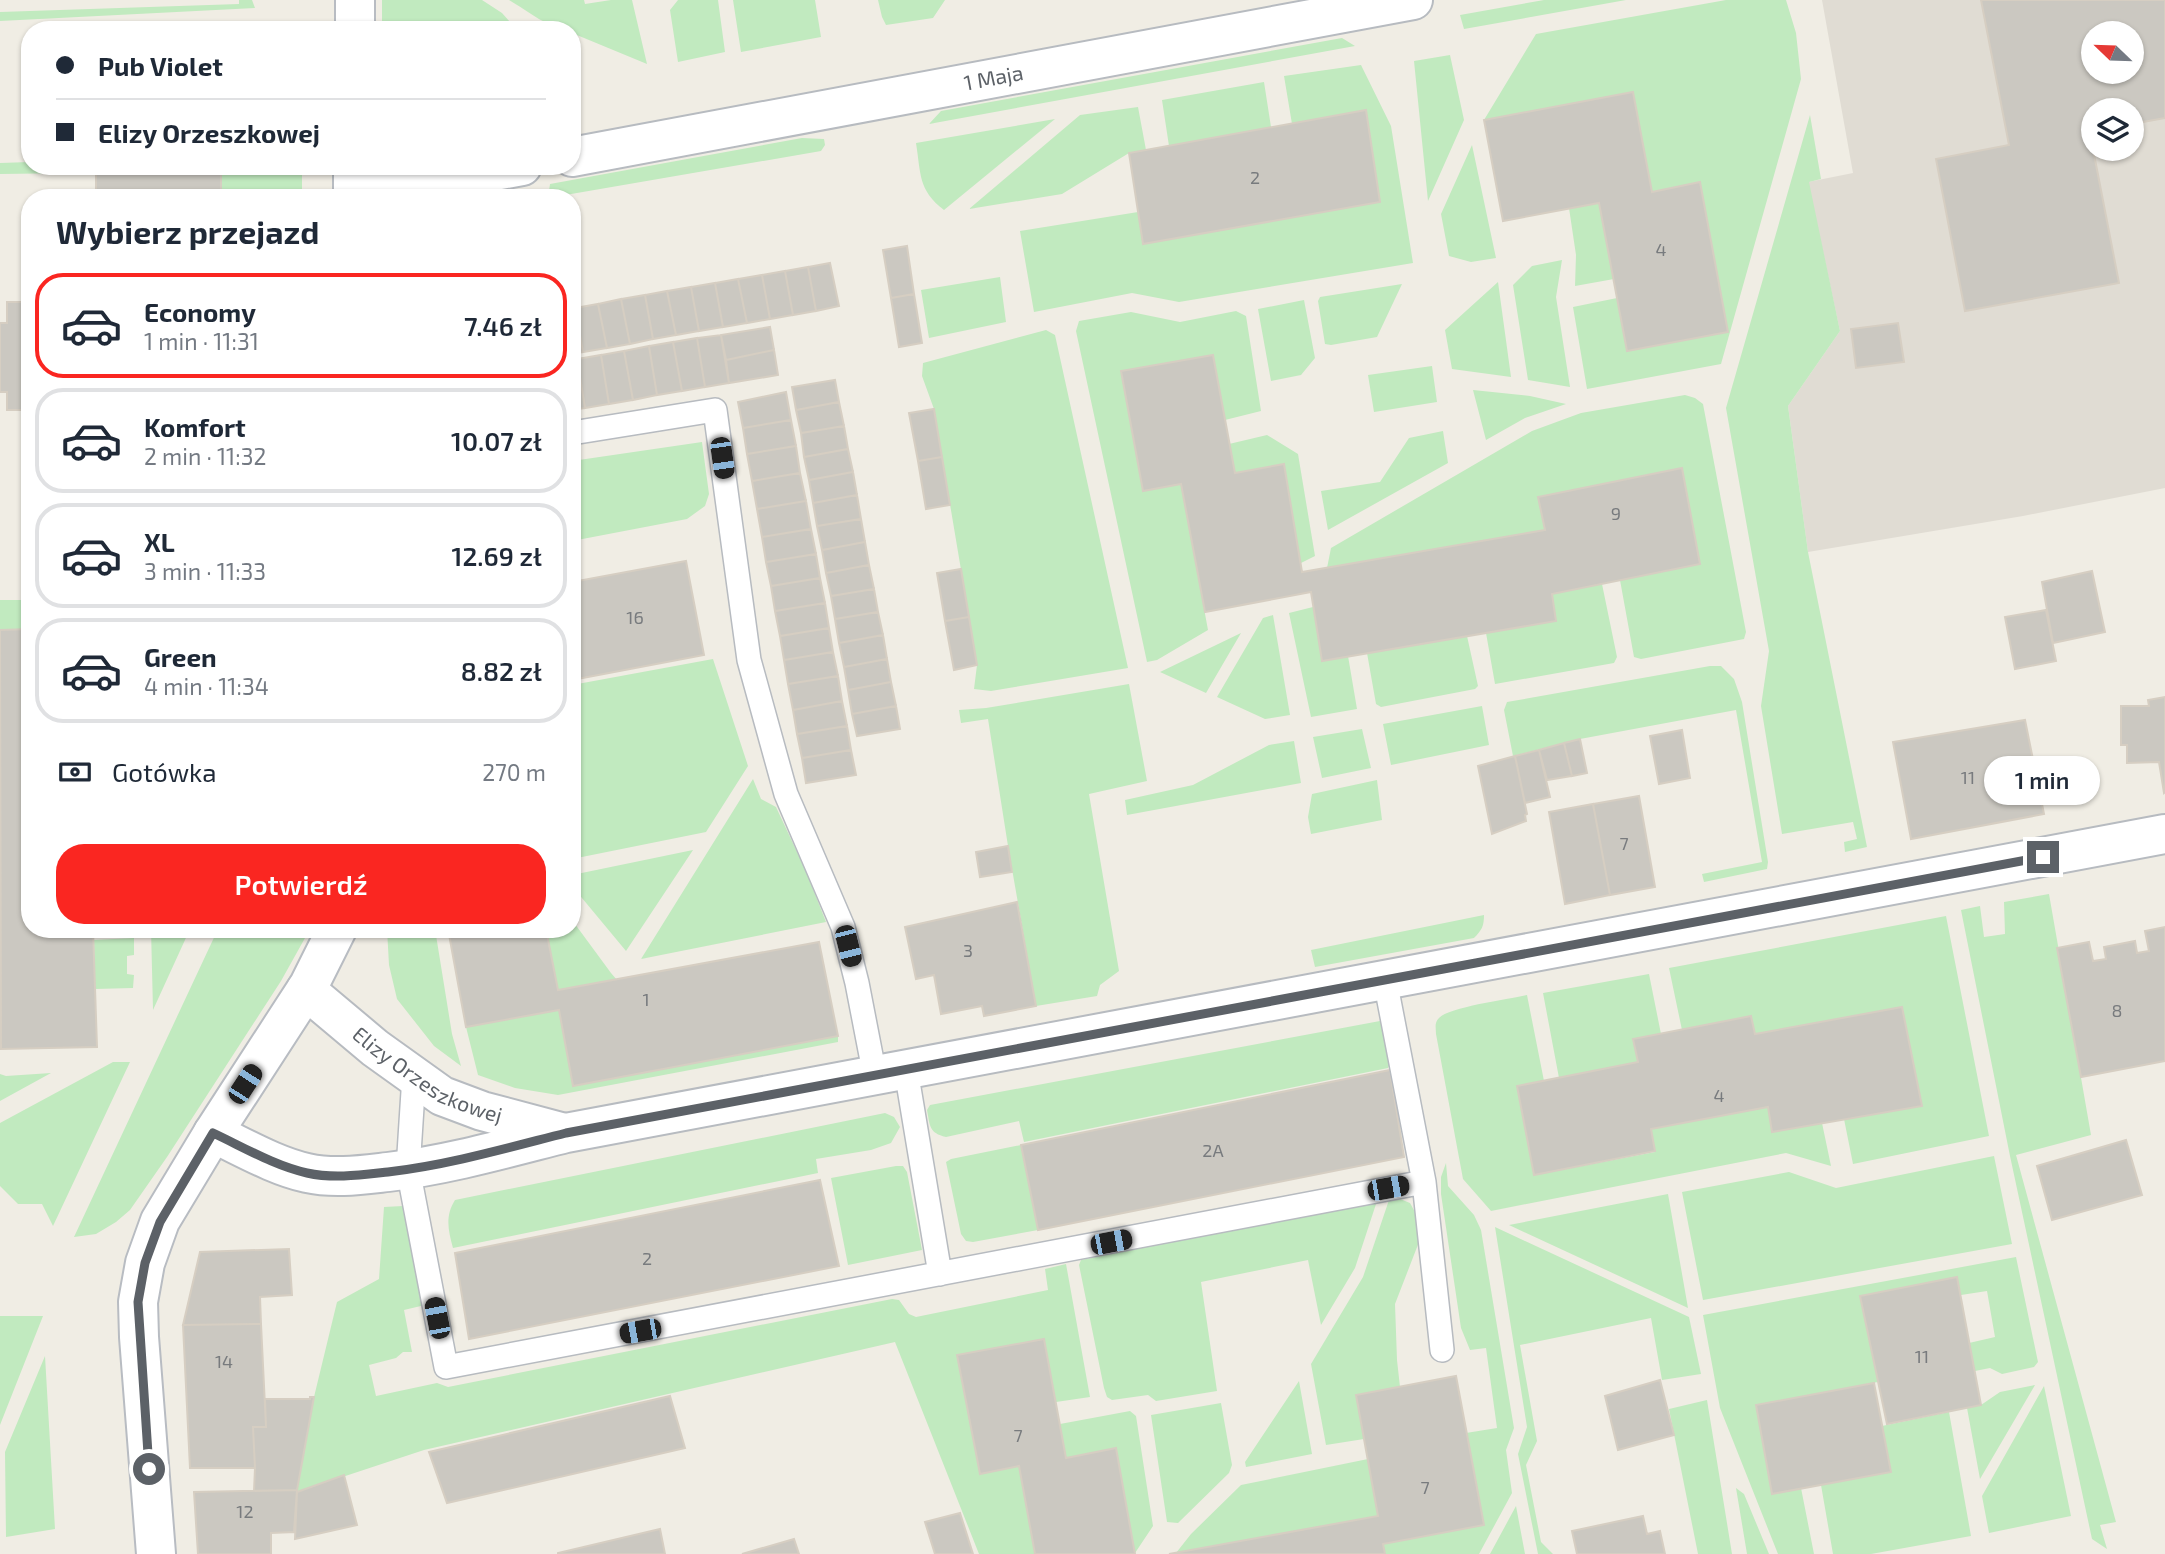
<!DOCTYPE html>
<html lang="pl">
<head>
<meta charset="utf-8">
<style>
  :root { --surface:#fff; --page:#f2f2f3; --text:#1f2937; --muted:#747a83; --line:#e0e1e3; --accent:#fa2621 }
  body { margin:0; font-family:"Exo 2",sans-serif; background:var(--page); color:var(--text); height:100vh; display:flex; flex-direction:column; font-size:26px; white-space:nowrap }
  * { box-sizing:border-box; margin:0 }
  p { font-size:23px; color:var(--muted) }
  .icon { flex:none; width:38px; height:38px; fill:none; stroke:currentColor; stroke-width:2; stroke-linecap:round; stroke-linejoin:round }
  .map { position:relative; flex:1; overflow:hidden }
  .sheet { position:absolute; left:21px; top:189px; width:560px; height:749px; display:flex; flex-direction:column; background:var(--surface); border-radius:28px; box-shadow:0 2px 5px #0004 }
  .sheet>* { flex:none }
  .top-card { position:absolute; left:21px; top:21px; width:560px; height:154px; border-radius:28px; box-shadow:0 2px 5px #0004; display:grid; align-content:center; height:154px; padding:0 35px; background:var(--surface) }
  .needle { width:46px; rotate:293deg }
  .tools { position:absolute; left:2081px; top:21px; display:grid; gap:14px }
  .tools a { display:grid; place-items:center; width:63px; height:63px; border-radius:50%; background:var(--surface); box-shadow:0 2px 5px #0004; font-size:35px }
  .end { position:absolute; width:32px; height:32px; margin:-16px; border:9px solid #5c6167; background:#fff; box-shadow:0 0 0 4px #fff }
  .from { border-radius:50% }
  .bubble { position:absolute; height:49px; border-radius:24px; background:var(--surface); box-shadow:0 2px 5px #0004; font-size:23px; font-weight:600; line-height:49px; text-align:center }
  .car { position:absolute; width:21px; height:42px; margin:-21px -10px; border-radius:9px; box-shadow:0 0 5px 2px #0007; background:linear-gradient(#222 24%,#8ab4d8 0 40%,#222 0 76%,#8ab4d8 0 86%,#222 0) }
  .top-card b { display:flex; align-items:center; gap:24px; height:66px; font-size:26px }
  .top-card b+b { border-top:2px solid var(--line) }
  .top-card i { width:18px; height:18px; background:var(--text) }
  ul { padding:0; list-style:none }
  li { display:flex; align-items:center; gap:21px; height:105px; margin:0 14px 10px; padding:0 21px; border:4px solid var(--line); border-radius:28px }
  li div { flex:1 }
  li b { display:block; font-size:26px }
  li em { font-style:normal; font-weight:600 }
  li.selected { border-color:var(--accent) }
  li>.icon { width:63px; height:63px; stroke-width:1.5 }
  h2 { padding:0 35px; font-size:32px; line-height:84px }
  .pay { display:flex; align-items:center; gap:18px; height:77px; padding:0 35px; font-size:26px }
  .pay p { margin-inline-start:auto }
  .cta { display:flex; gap:14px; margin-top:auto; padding:14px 35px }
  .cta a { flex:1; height:80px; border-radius:28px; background:var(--accent); color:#fff; font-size:28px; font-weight:600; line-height:80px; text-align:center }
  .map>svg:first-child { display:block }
  .education { fill:#e0dcd3; fill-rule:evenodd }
  .green { fill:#c1eabf }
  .building { fill:#cbc8c1; stroke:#d6cec2; stroke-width:2; fill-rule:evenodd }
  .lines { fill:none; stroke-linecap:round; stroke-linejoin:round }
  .lane-casing { stroke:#b7bbc0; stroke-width:26 }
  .street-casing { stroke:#b7bbc0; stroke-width:42 }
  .secondary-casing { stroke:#b8bcc2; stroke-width:42 }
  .lane { stroke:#fff; stroke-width:23 }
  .street { stroke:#fff; stroke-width:38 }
  .secondary { stroke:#fff; stroke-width:38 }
  .route { stroke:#5c6167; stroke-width:9 }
  .labels { text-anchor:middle; stroke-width:5; stroke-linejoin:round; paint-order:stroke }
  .number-label { font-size:18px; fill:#787b7e }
  .street-label { font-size:21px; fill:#5c6167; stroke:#fff }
</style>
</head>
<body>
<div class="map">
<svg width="2165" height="1554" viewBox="0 0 2165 1554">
  <rect width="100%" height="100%" fill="#f0ede4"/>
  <path class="education" d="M1822,0H2165V488L2023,516L1808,552L1788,406L1840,331L1808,182L1853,173ZM2093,33H2132V72H2093ZM2093,110H2132V149H2093Z"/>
  <path class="green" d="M239,0H252L255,8L0,21V12L239,4Z
    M382,0H482L502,13L517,30H382Z
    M509,0H584L585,4L611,0H632L647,64L572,33V30C550,30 528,11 509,0Z
    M678,0H718L725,52L678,62L670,10Z
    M733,0H815L821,37L741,52Z
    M878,0H945L933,18L886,25L882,17Z
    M1544,0H1626L1464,29L1460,15Z
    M1726,0H1786L1796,33L1801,79L1721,364L1587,389L1573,307L1617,298L1627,351L1728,331L1700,183L1652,192L1633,92L1484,120L1536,34Z
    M1342,38L1355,46L929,124L941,111Z
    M1450,55L1464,120L1428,201L1414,61Z
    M1361,65L1391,126L1413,263L1179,302L1132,293L1034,312L1020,231L1138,212L1144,244L1380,202L1366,110L1292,124L1284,76Z
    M1264,82L1271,127L1169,146L1162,100Z
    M1138,107L1146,150L1129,153L1062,194L969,209L1080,115Z
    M1810,115L1821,179L1809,182L1840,331L1788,406L1808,552L1867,847L1845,852L1844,842L1857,839L1853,822L1782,834L1761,706L1769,651L1726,408Z
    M1055,119L944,210C918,190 921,174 916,143Z
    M802,138L824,139L825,145L821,151L548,198L550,184Z
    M1472,145L1496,258L1471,262L1449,256L1441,214Z
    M30,162V166H76L78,173L0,174V163Z
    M221,166H302V189L268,198H206L205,191L221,190Z
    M1599,203L1614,279L1575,286L1576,255L1569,208Z
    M1562,260L1556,297L1570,387L1528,380L1513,285L1532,266Z
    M1000,277L1006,322L929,338L921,290Z
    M1498,282L1511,377L1452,369L1445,330Z
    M1402,284L1377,337L1331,345L1325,344L1318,301L1320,297Z
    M1304,300L1315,358L1301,375L1271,381L1258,309Z
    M1236,311L1246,316L1261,411L1225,420L1213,355L1121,372L1143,490L1181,484L1208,630L1157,660L1147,662L1076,331L1079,321L1131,312L1180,322Z
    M1046,330L1055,335L1128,668L991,691L974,689L977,665L934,409L922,376L923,363Z
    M1432,366L1437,402L1374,412L1368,375Z
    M1473,390L1530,396L1566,404L1525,418L1486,440Z
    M1685,395L1695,398L1703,404L1746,632L1744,639L1641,659L1634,657L1620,580L1700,564L1682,468L1539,497L1545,530L1327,568L1331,548L1532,431L1581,413Z
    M1443,431L1448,463L1328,530L1321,491L1380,482L1409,438Z
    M1267,435L1298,454L1315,556L1301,563L1235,473L1229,444Z
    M702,442L709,494L705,506L687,519L572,541V461Z
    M1602,584L1617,657L1614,663L1495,684L1486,633L1556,621L1552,594Z
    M0,600H30V629L0,630Z
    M1313,607L1322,660L1348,656L1357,709L1311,717L1289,613Z
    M1273,615L1290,715L1265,719L1217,697L1263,618Z
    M1241,633L1206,693L1160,672Z
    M1467,636L1478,686L1475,689L1381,707L1376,704L1367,653Z
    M713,659L748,766L706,832L572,859V685Z
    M1710,666H1721L1734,679L1742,702L1768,862L1767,869L1704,882L1702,874L1762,862L1736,710L1580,739L1513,756L1504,710L1507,702Z
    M1129,684L1147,781L1089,794L1119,971L1100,985L1097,996L1036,1006L1008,846L988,719L961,723L959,710L986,708Z
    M1482,706L1489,745L1391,765L1383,724Z
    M1362,729L1371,768L1322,778L1313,737Z
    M1294,741L1301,783L1127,815L1125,800L1193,785L1269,745Z
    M753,779L761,799L776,807L806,871L826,922L641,959Z
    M1377,780L1382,820L1311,834L1308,817L1312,794Z
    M693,850L626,951L572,886V875Z
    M2049,894L2091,1135L2016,1155L2116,1522L2100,1525L2107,1549L2092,1539L2010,1156L1961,910L1980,906L1984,937L2005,934L2004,902Z
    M1484,915C1484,926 1482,930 1474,938L1315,967L1311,950Z
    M1946,916L1989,1136L1853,1164L1844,1119L1921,1106L1902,1007L1755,1034L1751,1016L1682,1030L1669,968Z
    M572,920L611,973L617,980L558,990L546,929H572Z
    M151,929H190L153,1010Z
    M218,929H310L281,981L167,1157L130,1210L116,1222L96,1234L74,1237Z
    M387,929H435L452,1034L461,1066L434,1046L397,999L389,965Z
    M134,938V955L127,956V974L134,975L133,988L95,989L94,940Z
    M1649,974L1661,1034L1638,1062L1559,1078L1543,993Z
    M1527,995L1544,1081L1517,1087L1535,1175L1655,1152L1651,1129L1768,1107L1772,1132L1822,1123L1831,1166L1786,1153L1491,1211L1463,1179L1436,1034C1436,1028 1434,1023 1439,1018C1449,1007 1510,999 1527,995Z
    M559,1010L574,1086L838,1036V1042L558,1095L515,1088L478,1075L466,1027Z
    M1380,1021C1392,1032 1395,1055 1388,1068L1024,1142L1019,1121L946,1137C929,1133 930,1126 927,1110L930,1105Z
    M113,1062H130L53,1226L42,1204H18L0,1186V1123Z
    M51,1073L0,1101V1074L6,1076Z
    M885,1113L894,1117L900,1127L891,1143L871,1150L816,1159L818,1173L453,1248C448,1230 445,1216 455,1200Z
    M1021,1145L1038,1230L973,1242L966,1241L961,1234L946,1162L951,1159Z
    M1994,1156L2012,1244L1703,1300L1682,1192L1789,1172L1836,1188Z
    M1446,1163L1448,1186L1474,1215L1481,1230L1514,1428L1506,1450L1512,1493L1479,1554H1385L1383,1544L1484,1525L1466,1433L1497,1428L1486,1348L1470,1350L1461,1328L1441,1194V1177Z
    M896,1166H903L907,1172L922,1250L848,1265L831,1178Z
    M1668,1194L1688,1308L1509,1225Z
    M1400,1199L1410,1203L1416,1214L1419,1242L1395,1304L1397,1360L1400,1387L1364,1439L1326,1445L1311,1364L1363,1277L1389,1200Z
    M1377,1201L1355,1268L1321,1325L1308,1260L1201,1282L1217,1391L1156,1401L1148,1395L1112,1400L1107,1397L1104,1388L1079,1265L1081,1260Z
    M403,1206L413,1229L425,1305L404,1310L412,1352H403L396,1358L369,1365L376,1396L437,1383L448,1387L892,1299L899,1300L909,1314L916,1317L1048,1290L1045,1269L1066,1264L1090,1397L1056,1402L1044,1339L958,1356L980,1473L1019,1466L1035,1554H979L895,1342L424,1450L297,1492L314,1397L337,1302L379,1279L384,1207Z
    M1495,1227L1689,1317L1701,1374L1662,1380L1651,1318L1520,1345L1537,1441L1526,1465L1541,1542L1553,1554H1538L1518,1454L1527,1427Z
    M2016,1257L2038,1362L2034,1367L2002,1374L1990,1368L1975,1371L1969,1343L1995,1337L1987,1291L1961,1295L1957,1277L1861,1296L1878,1382L1756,1405L1772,1494L1801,1488L1814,1554H1778L1720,1408L1703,1315Z
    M0,1316H43L0,1425Z
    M45,1356L55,1529L6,1537L5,1452Z
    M1299,1381L1312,1454L1246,1467L1245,1462Z
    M2035,1385L1980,1479L1967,1408L1981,1405L2000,1392Z
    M2044,1386L2071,1516L1989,1533L1982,1496Z
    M1707,1400L1732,1554H1698L1669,1409Z
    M1221,1403L1232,1465L1229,1473L1178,1523L1167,1522L1151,1415Z
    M1130,1411L1136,1416L1153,1526L1135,1553L1116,1448L1066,1458L1060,1424Z
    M1949,1412L1971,1536L1871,1554H1833L1821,1485L1891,1472L1882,1426Z
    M1368,1459L1378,1516L1176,1553L1191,1534L1241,1485Z
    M1736,1488L1744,1494L1769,1554H1747Z
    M1516,1506L1525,1554H1490Z"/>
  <path class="building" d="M1981,0H2165V118L2132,124V110H2093V131H2091L2093,149L2119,283L1965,311L1936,159L2009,145ZM2093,33H2132V72H2093Z
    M1633,92L1652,192L1700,182L1728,332L1627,351L1599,203L1503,221L1484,120Z
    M1366,110L1380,202L1143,244L1129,153Z
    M96,166H221V190L96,192Z
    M907,246L914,294L891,298L883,250Z
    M830,263L839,306L816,311L808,267Z
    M808,267L816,311L793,315L785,271Z
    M785,271L793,315L770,319L762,275Z
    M762,275L770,319L747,323L738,279Z
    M738,279L747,323L723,327L715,283Z
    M715,283L723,327L699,331L691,287Z
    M691,287L699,331L676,335L667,291Z
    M667,291L676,335L653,339L645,295Z
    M914,294L922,343L899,347L891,298Z
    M645,295L653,339L630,344L621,299Z
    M621,299L630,344L607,348L598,304Z
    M7,302H30V410H7V392H0V323H7Z
    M598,304L607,348L583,352L575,308Z
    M572,308H575L583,352L572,354Z
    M1898,323L1904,362L1856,368L1851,329Z
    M770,327L774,350L726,360L721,335Z
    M721,335L729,383L705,387L697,338Z
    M697,338L705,387L682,391L673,342Z
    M673,342L682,391L657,395L649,346Z
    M649,346L657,395L633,400L624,351Z
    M774,350L778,375L729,383L726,360Z
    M624,351L633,400L609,404L601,355Z
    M601,355L609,404L585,408L577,359Z
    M1213,355L1235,473L1284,464L1302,572L1545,530L1538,497L1682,468L1700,564L1552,594L1556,621L1322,661L1311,592L1205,612L1181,484L1143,491L1121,371Z
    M577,359L585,408L572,410V360Z
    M835,380L839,402L796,410L792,387Z
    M786,392L791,420L743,428L738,402Z
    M839,402L844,426L801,433L796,410Z
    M934,409L942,457L918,461L909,413Z
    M791,420L796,446L747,454L743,428Z
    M844,426L848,449L804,457L801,433Z
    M796,446L800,473L752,481L747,454Z
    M848,449L853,472L809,480L804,457Z
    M942,457L950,505L926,509L918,461Z
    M853,472L857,495L813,503L809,480Z
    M800,473L806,501L757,509L752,481Z
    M857,495L861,519L817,526L813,503Z
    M806,501L811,529L762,537L757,509Z
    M861,519L865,542L822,550L817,526Z
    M811,529L816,554L766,562L762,537Z
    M865,542L869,565L826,573L822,550Z
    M816,554L820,578L771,586L766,562Z
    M686,561L704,655L572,680V582Z
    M869,565L874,589L831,596L826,573Z
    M961,569L969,617L945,621L937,573Z
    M2092,571L2105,632L2053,643L2042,582Z
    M820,578L825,603L775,611L771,586Z
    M874,589L878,612L835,619L831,596Z
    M825,603L829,628L780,636L775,611Z
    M2046,610L2056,661L2015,669L2005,617Z
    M878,612L883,635L839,643L835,619Z
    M969,617L977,665L954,670L945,621Z
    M829,628L833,652L784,660L780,636Z
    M30,629V929H93L97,1047L1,1049L0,630Z
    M883,635L887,659L844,667L839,643Z
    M833,652L838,676L788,684L784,660Z
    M887,659L891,682L848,690L844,667Z
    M838,676L842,701L793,710L788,684Z
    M891,682L896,706L852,714L848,690Z
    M2165,697V792L2164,793L2159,762L2127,763V745H2121V706H2149L2148,700Z
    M842,701L847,726L797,734L793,710Z
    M896,706L900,729L857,736L852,714Z
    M2025,720L2044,814L1911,839L1893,742Z
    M847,726L851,750L802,758L797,734Z
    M1682,730L1690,778L1659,784L1650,736Z
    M1580,739L1587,773L1572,776L1564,743Z
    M1564,743L1572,776L1547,780L1539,750Z
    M851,750L856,775L806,783L802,758Z
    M1539,750L1550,797L1525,803L1515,756Z
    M1515,756L1527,814L1525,815L1526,821L1492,834L1478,766Z
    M1639,796L1655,887L1610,895L1593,804Z
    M1593,804L1610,895L1565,904L1549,812Z
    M1008,846L1012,872L980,877L976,852Z
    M1017,902L1036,1006L984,1016L982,1006L941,1014L934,975L916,979L905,927Z
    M2165,927V1061L2081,1077L2057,948L2089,942L2093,961L2106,959L2104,947L2135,941L2137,953L2149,951L2145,931Z
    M448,929H546L558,990L819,942L838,1036L573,1086L559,1010L466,1027Z
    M1902,1007L1922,1106L1772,1132L1768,1107L1651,1129L1655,1151L1534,1175L1517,1086L1638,1062L1633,1039L1751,1016L1755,1034Z
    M1390,1070L1404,1157L1038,1230L1021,1145Z
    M2126,1140L2142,1195L2052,1220L2037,1166Z
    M820,1180L839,1266L469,1339L455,1253Z
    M289,1249L292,1295L260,1297L261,1324L183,1325L200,1252Z
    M1957,1277L1981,1405L1887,1424L1860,1296Z
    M261,1324L266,1427H253L255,1468H190L183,1325Z
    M1044,1339L1066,1458L1116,1448L1135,1554H1035L1019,1466L980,1474L957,1355Z
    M1456,1376L1484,1525L1383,1544L1385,1554H1169L1378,1516L1356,1395Z
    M1660,1380L1674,1435L1618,1450L1605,1396Z
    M1874,1383L1891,1472L1772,1494L1756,1405Z
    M670,1396L685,1448L447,1503L429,1452Z
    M310,1397H314L297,1490L254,1491L255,1468L253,1427H266L265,1399H310Z
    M344,1475L357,1525L295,1539L297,1492Z
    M297,1490L294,1532L271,1533V1554H198L194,1492Z
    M960,1513L973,1554H935L925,1522Z
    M1643,1516L1647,1534L1660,1531L1665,1554H1577L1572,1531Z
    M660,1529L665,1554H558V1553Z
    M794,1539L799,1554H742Z"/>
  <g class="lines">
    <g class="lane-casing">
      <path id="lane" d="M572,433L715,410L749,660L786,794L843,927L857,983L875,1076
        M1385,980L1424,1182L1442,1350
        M906,1070L940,1274
        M414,1076L408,1169L446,1367L1424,1182"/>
    </g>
    <g class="street-casing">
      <g id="street">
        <path id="s1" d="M572,157L1413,0"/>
        <path d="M353,197L522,166"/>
        <path id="s2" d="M306,990L375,1048L442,1096L482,1111L561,1132"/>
        <path d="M213,1133C243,1147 275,1166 307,1173C334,1179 361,1175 388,1172C448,1165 507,1148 566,1133L2165,834"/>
      </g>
    </g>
    <g class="secondary-casing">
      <path id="secondary" d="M355,30V0
        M353,198V166
        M156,1554L139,1337L138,1302L145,1263L160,1221L213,1133L309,985L337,929"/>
    </g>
    <use href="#lane" class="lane"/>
    <use href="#street" class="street"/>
    <use href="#secondary" class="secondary"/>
  </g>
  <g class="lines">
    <path class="route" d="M149,1469L138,1302L145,1263L160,1222L213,1133C243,1147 275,1166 307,1173C334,1179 361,1175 388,1172C448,1165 507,1148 566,1133L2043,857"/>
  </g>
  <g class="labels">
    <g class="number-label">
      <text x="1255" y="184">2</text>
      <text x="1661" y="256">4</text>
      <text x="1616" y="520">9</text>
      <text x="635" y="624">16</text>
      <text x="1968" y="784">11</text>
      <text x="1624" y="850">7</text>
      <text x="968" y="957">3</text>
      <text x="646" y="1006">1</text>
      <text x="2117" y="1017">8</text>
      <text x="1719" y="1102">4</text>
      <text x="1213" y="1157">2A</text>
      <text x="647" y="1265">2</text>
      <text x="1922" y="1363">11</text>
      <text x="224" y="1368">14</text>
      <text x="1018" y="1442">7</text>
      <text x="1425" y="1494">7</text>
      <text x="245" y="1518">12</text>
    </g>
    <g class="street-label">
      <text dy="7" stroke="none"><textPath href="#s1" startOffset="429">1 Maja</textPath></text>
      <text dy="7" stroke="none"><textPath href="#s2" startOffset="150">Elizy Orzeszkowej</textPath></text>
    </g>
  </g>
</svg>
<div class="tools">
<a><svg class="needle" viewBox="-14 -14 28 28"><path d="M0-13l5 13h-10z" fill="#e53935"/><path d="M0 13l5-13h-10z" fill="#747a83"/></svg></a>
<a><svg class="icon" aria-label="layers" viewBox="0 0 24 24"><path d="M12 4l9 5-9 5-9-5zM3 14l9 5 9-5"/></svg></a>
</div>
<i class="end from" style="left:149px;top:1469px"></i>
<i class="end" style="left:2043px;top:857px"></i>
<div class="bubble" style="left:1984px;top:756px;width:116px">1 min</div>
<i class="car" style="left:722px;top:458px;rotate:172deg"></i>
<i class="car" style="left:848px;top:946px;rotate:166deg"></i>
<i class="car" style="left:245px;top:1084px;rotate:33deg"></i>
<i class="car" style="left:1388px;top:1188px;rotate:80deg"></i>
<i class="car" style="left:1111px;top:1242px;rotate:79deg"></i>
<i class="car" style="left:437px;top:1318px;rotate:349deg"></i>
<i class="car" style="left:640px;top:1331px;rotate:260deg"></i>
<div class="top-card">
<b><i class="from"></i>Pub Violet</b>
<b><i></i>Elizy Orzeszkowej</b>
</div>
<section class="sheet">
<h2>Wybierz przejazd</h2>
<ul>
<li class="selected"><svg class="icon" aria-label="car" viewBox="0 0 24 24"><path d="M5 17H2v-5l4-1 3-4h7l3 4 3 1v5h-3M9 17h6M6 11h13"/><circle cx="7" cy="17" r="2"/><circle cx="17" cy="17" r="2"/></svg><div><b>Economy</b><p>1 min · 11:31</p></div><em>7.46 zł</em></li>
<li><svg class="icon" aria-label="car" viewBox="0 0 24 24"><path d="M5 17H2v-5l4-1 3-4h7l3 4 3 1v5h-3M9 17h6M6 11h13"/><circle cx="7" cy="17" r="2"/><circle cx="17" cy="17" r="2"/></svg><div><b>Komfort</b><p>2 min · 11:32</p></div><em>10.07 zł</em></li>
<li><svg class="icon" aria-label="car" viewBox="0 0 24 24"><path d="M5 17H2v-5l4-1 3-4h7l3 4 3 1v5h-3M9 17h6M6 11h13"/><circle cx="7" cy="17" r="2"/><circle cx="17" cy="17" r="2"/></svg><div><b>XL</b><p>3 min · 11:33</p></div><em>12.69 zł</em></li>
<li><svg class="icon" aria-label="car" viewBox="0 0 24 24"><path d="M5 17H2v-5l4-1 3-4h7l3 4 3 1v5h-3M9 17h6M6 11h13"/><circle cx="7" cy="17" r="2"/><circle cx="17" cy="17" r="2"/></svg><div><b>Green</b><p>4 min · 11:34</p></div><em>8.82 zł</em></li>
</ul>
<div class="pay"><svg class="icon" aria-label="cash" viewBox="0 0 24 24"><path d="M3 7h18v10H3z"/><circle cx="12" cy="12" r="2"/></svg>Gotówka<p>270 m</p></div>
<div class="cta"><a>Potwierdź</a></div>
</section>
</div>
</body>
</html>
